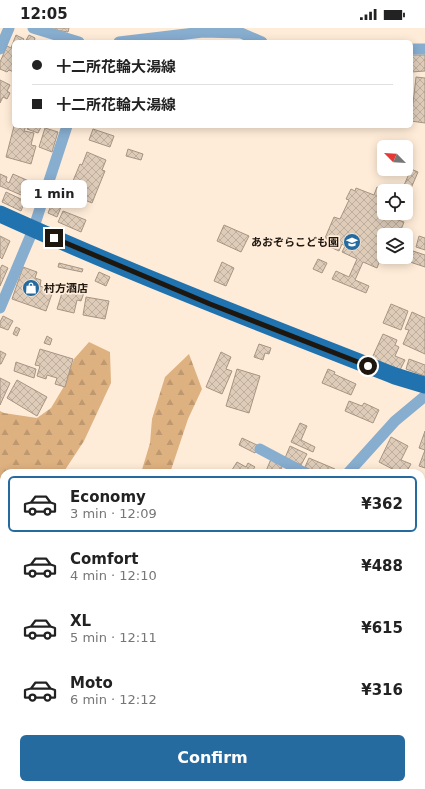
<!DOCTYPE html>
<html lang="en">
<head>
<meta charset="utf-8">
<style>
  :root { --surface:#fff; --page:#f2f2f2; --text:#222; --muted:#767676; --line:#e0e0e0; --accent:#266ba0 }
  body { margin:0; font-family:"DejaVu Sans","Noto Sans JP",sans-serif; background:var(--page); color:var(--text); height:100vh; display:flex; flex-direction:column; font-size:15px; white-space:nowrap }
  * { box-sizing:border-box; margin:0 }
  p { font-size:13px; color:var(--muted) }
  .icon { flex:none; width:22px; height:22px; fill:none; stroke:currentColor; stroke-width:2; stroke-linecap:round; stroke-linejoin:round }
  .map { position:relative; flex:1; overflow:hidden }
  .panel { position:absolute; left:0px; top:441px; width:425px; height:320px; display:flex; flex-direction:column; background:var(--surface); border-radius:12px 12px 0 0; box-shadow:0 2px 10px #0003 }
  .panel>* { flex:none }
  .banner { position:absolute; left:12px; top:12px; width:401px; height:88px; border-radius:6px; box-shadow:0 2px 10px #0003; display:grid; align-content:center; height:88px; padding:0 20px; background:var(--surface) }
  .needle { width:26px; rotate:294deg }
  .controls { position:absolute; left:377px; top:112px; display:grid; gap:8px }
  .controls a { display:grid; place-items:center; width:36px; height:36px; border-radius:6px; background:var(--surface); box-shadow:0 2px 10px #0003; font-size:20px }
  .end { position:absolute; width:18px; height:18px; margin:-9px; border:5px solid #1e1710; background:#fff; box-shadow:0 0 0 2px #fff }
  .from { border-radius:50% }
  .bubble { position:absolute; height:28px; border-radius:6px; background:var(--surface); box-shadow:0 2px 10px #0003; font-size:13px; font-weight:700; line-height:28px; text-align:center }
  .banner b { display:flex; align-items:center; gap:14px; height:38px; font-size:15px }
  .banner b+b { border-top:1px solid var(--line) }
  .banner i { width:10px; height:10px; background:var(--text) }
  ul { padding:7px 0 0; list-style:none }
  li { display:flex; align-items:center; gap:12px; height:56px; margin:0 8px 6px; padding:0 12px; border:2px solid transparent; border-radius:6px }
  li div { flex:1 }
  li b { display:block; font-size:15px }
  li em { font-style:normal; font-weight:700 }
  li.current { border-color:var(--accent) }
  li>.icon { width:36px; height:36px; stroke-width:1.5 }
  .action { display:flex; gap:8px; margin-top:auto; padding:8px 20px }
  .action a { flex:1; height:46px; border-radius:6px; background:var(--accent); color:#fff; font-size:16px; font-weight:700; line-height:46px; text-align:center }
  .status { display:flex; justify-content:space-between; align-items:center; height:28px; padding:0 20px; background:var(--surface); direction:ltr }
  .status svg { height:11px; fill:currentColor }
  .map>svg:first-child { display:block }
  .forest { fill:url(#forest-firs) }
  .building { fill:url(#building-cross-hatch); stroke:#a79583 }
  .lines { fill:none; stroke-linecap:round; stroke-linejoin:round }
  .path { stroke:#85786c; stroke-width:2; stroke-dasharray:3 2; stroke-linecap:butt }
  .street { stroke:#87adcf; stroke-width:11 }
  .primary { stroke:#2073ae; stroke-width:17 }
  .route { stroke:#1e1710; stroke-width:5 }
  .labels { text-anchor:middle; stroke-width:3.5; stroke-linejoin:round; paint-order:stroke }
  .poi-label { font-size:11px; font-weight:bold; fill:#1e1710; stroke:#ffecd8; text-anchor:end }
</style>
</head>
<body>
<div class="status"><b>12:05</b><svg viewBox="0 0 49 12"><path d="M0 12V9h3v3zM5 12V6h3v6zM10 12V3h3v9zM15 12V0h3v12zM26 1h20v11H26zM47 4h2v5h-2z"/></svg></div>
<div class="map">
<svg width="425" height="761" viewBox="0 0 425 761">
  <defs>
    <pattern id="forest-firs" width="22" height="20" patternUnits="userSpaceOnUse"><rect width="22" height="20" fill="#deb181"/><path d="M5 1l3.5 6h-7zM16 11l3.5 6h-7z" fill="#be986e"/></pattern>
    <pattern id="building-cross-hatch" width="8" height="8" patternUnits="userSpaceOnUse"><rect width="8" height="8" fill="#deccb9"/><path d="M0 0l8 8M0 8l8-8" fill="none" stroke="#beae9e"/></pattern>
  </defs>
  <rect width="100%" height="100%" fill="#ffecd8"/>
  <path class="forest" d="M89,314L110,324L111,355L84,413L63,445H4V497L0,500V383L4,385L37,390L51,380L63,360L74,331Z
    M189,326L202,361L188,391L170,445H141L150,415L152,391L165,349Z
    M4,644V735L0,739V652Z"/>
  <path class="building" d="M43,0H69L68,4Z
    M16,7L24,11L22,14H14V44L9,42L7,44L0,41V34L7,18L11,20Z
    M29,7L35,10L34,14H25Z
    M411,27H425V43L411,44Z
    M416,49L425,50V95L411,93Z
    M0,52L10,57L7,63L10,65L7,71L3,69L0,75Z
    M14,98H26L24,103L34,105L31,117L36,118L31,136L6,129Z
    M29,98H39L41,99L38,105L27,101Z
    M45,100L58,104L52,124L39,119Z
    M93,101L114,108L110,119L89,112Z
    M128,121L143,126L141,132L126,128Z
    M87,124L106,132L102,142L105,143L92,175L68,165L80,136L82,137Z
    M411,141L418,144L409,165L402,162Z
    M0,146L7,149L6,153L9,155L13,146L38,157L33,172L0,158Z
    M377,159L385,162L381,172L384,174V185H398L395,191L404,194L399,207H384V222L377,240L363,234L355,252L369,258L366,265L332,251L336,243L349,249L357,231L342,224L345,218L342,216L339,223L330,219L332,214L325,210L334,189L340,191L349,172L346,171L351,161L355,163L356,160L374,167Z
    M6,164L25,173L21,183L2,174Z
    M52,175L61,179L57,189L48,185Z
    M63,183L86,192L81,204L58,194Z
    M224,197L249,208L241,224L217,213Z
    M0,208L10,213L2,231L0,229Z
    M419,208L425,210V222L416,219Z
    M413,223L425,227V239L410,234Z
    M318,231L327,235L322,245L313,241Z
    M222,234L234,240L226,258L214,253Z
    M59,235L83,241L82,244L58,239Z
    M2,237L8,240L0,258V241Z
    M23,239L37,244L35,250L41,252L40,258L53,263L46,283L12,271Z
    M99,244L110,249L106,258L95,253Z
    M59,255L85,262L81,273L77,272L74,285L57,281L62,265L56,264Z
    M86,269L109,273L105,291L83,287Z
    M391,276L408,283L401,302L383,295Z
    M412,284L425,290V326L403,316L409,302L405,301Z
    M3,288L13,293L8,302L0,299V294Z
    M16,299L20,301L17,308L13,306Z
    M383,306L397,312L395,317L399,319L395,328L405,332L400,342L372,330Z
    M47,308L52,311L50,317L44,315Z
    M259,316L271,320L269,326L265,325L263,332L254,329Z
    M40,321L73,331L65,359L55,356L57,350L47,347L46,351L37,348L40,338L35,337Z
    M0,323L6,326L1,336H0Z
    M221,324L231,329L226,341L232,343L222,366L206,359Z
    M409,331L425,337V348L406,341Z
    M16,334L36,341L34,350L14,343Z
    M237,341L260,348L249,385L226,378Z
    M328,341L335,344L334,346L356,356L351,367L322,355Z
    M0,350L10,355L0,377Z
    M17,352L47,369L37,388L7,370Z
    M349,373L362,378L364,375L379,382L373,395L345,383Z
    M300,395L307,398L301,412L315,419L313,424L291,414Z
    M425,403V440L419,438L425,422L419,420Z
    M391,409L408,418L401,432L411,436L406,445H400L379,434Z
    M242,410L259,418L255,425L239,417Z
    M290,418L307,426L301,437L285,430Z
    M309,430L335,441L333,445H317L305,439Z
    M271,431L283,437L279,445H270L266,443Z
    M237,434L246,439L248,435L255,439L252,443L256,445H230Z"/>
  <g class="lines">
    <path class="path" d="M0,571L4,572
      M421,604L425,607"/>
    <path class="street" d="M33,0L79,14
      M119,14L203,4L241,5L262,14
      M0,21L9,0
      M411,21H425
      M0,280L33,202L67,98
      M260,421L305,445
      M348,445L395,393L425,368
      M76,761L77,757"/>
    <path class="primary" d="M0,186C130,245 262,296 395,348L425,357"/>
  </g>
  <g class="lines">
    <path class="route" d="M54,210L210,276L368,338"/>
  </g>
  <defs>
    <g id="school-disc" transform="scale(0.9)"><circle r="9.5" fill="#266ba0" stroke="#ffecd8"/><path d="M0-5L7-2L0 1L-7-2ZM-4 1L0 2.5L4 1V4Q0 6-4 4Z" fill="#fff"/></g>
    <g id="shop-disc" transform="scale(0.9)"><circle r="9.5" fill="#266ba0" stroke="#ffecd8"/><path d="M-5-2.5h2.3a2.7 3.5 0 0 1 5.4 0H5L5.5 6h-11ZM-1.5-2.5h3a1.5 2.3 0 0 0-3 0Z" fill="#fff"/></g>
  </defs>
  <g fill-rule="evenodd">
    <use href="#school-disc" x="352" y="214"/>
    <use href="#shop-disc" x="31" y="260"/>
  </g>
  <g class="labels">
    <g class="poi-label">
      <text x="339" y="218">あおぞらこども園</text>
      <text x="44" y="264" text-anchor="start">村方酒店</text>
    </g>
  </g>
</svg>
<div class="controls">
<a><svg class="needle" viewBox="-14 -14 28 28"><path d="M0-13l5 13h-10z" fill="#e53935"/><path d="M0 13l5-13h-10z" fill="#767676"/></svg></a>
<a><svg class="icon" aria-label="locate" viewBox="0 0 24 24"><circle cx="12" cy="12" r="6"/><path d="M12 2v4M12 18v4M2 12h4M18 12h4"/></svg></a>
<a><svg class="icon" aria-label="layers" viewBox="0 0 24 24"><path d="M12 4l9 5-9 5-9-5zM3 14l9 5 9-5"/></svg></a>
</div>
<i class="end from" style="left:368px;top:338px"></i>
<i class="end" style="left:54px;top:210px"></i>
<div class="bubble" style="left:21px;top:152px;width:66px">1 min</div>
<div class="banner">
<b><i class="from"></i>十二所花輪大湯線</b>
<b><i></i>十二所花輪大湯線</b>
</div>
<section class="panel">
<ul>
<li class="current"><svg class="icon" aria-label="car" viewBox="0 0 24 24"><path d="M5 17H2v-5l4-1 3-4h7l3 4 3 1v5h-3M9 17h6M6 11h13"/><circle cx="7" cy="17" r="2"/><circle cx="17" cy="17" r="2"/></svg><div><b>Economy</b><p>3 min · 12:09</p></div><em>¥362</em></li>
<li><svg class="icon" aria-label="car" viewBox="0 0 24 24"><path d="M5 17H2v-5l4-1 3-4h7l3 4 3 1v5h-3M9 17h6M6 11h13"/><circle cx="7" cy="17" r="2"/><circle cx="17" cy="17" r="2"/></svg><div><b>Comfort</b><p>4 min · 12:10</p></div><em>¥488</em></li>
<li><svg class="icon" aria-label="car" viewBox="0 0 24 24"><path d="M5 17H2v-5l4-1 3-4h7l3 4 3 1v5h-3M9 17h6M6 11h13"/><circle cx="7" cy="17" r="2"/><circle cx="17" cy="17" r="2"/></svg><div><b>XL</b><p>5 min · 12:11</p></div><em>¥615</em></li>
<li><svg class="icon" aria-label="car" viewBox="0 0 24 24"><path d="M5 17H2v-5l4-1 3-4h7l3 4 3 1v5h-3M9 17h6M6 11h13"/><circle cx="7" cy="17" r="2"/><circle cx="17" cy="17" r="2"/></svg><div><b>Moto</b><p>6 min · 12:12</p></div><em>¥316</em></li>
</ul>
<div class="action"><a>Confirm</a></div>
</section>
</div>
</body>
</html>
